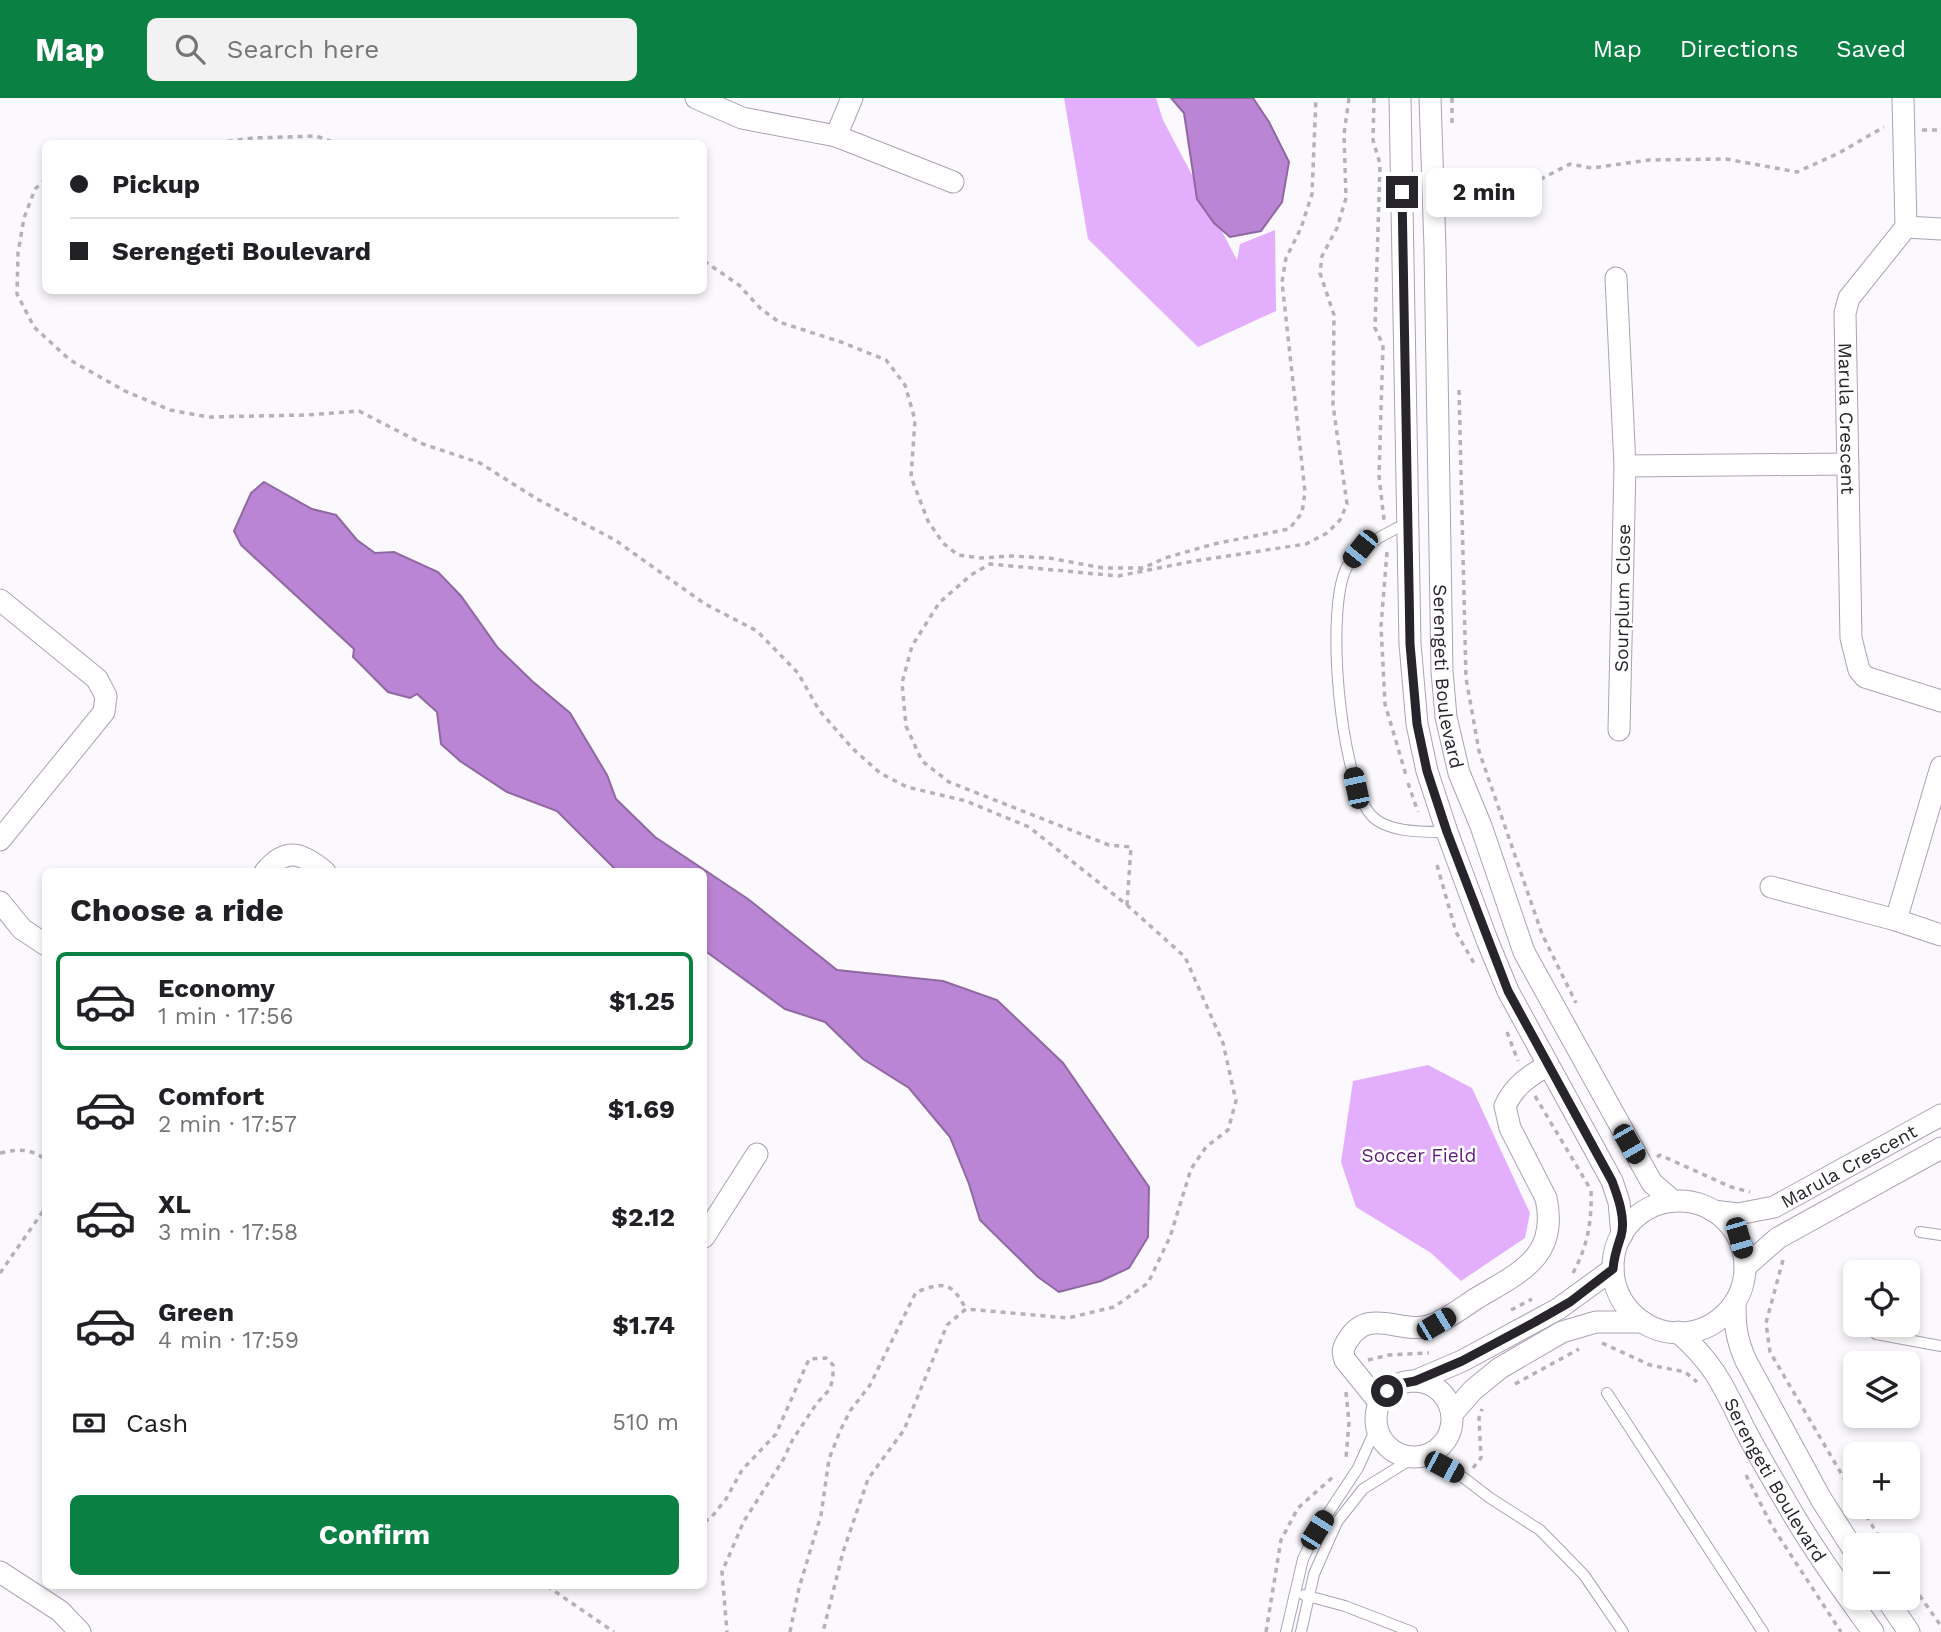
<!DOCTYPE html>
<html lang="en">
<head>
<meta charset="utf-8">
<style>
  :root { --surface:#fff; --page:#f2f2f2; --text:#202124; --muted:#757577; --line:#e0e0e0; --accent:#0b8043 }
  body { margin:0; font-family:"Work Sans",sans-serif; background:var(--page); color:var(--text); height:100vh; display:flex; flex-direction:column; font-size:26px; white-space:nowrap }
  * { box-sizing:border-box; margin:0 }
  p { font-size:23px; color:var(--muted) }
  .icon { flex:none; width:38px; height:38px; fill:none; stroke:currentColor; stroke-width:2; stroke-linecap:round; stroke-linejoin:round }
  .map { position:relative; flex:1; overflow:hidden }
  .panel { position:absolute; left:42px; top:770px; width:665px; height:721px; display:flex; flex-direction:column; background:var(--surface); border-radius:10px; box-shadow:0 4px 10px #0003 }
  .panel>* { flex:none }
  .banner { position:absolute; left:42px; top:42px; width:665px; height:154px; border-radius:10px; box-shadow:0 4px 10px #0003; display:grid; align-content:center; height:154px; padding:0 28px; background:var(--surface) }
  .tools { position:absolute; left:1843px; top:1162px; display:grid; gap:14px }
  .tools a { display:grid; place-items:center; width:77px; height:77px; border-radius:10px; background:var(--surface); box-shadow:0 4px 10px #0003; font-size:35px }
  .end { position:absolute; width:32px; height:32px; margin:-16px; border:9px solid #28242b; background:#fff; box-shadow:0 0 0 4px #fff }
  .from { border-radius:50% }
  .bubble { position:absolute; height:49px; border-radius:10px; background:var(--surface); box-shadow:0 4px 10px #0003; font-size:23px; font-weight:700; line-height:49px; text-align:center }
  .car { position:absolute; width:21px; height:42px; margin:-21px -10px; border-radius:9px; box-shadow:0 0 5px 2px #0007; background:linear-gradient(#222 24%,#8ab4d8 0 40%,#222 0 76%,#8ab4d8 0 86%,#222 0) }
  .banner b { display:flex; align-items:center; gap:24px; height:66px; font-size:26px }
  .banner b+b { border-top:2px solid var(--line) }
  .banner i { width:18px; height:18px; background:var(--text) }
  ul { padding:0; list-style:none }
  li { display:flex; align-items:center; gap:21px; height:98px; margin:0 14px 10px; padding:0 14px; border:4px solid transparent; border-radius:10px }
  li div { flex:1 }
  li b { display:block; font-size:26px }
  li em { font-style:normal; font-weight:700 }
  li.active { border-color:var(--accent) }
  li>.icon { width:63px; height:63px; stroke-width:1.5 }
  h2 { padding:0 28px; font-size:32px; line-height:84px }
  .pay { display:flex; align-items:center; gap:18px; height:77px; padding:0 28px; font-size:26px }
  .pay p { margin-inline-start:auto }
  .primary-button { display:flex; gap:14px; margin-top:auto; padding:14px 28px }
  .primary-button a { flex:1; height:80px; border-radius:10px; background:var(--accent); color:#fff; font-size:28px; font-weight:700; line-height:80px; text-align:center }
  header { display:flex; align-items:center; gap:42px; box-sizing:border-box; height:98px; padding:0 35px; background:var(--accent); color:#fff }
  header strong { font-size:33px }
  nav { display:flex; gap:38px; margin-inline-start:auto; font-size:24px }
  .search { width:490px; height:63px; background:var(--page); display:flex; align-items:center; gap:18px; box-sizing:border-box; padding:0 24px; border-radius:10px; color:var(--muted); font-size:26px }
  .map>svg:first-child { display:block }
  .green { fill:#e3affd }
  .water { fill:#bb85d5; stroke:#8f68a2; stroke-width:2 }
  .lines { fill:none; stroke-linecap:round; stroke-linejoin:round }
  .service-casing { stroke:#ada1b4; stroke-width:12 }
  .minor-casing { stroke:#ada1b4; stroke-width:23 }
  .path { stroke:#b4b2b7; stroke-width:3.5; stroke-dasharray:5 5; stroke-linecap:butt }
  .service { stroke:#fff; stroke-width:10 }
  .minor { stroke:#fff; stroke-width:21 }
  .route { stroke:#28242b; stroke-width:9 }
  .labels { text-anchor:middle; stroke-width:5; stroke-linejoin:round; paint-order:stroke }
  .street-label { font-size:19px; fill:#28242b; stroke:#fff }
  .park-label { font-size:19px; fill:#5e1979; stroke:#fff }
</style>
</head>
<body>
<header>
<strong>Map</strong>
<div class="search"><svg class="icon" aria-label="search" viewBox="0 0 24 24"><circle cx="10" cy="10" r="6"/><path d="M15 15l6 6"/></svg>Search here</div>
<nav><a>Map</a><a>Directions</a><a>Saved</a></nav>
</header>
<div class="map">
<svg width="1941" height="1534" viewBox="0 0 1941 1534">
  <rect width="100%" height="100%" fill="#fbf9fd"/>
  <path class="green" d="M1064,0H1156L1163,22L1237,162L1240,146L1275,132L1276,213L1198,249L1088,141Z
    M1428,967L1472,990L1530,1115L1525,1140L1461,1183L1431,1155L1356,1109L1341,1064L1353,983Z"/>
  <path class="water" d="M1171,0H1253L1269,24L1289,64L1282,104L1261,133L1230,139L1214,125L1197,101L1184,15Z
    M264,384L312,411L336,417L357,442L375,455L394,454L438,474L461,498L498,550L532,583L570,615L607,677L616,701L655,739L748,801L837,872L943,883L997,902L1063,965L1149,1089L1148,1139L1129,1170L1101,1183L1059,1194L1038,1179L980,1122L969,1086L950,1039L909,990L863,961L825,924L785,911L704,852V774L617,773L557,713L507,694L460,663L441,646L437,614L417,596L410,600L388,594L353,559L354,551L241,447L234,433L251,395Z"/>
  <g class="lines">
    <g class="service-casing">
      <path id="service" d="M1408,424C1387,436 1361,446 1348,467C1324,506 1340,682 1371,717C1387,735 1424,734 1447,734
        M1920,1134L1941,1137
        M1876,1236L1941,1248
        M1607,1295L1763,1534
        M1425,1359L1464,1380L1490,1400L1540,1432L1584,1477L1623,1534
        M1304,1497L1345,1508L1412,1534
        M1286,1534L1303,1461L1317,1432L1358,1370L1376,1330
        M1301,1534L1314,1476L1337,1424L1363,1391L1413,1360"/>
    </g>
    <g class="minor-casing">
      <g id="minor">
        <path d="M696,0L742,20L836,38L953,84"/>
        <path d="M1400,0L1410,546L1417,626L1427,673L1447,734L1487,842L1508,893L1612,1083L1619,1104L1622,1137"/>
        <path id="s1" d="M1430,0L1435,150L1442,573L1446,619L1459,675L1481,728L1524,854L1652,1085L1673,1103"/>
        <path id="s2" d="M1903,0L1906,129L1849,200L1845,215L1851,540L1859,572L1865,579L1941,603"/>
        <path d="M836,38L852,0"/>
        <path d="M1906,129L1941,131"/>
        <path d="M1616,180L1625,368L1619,632"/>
        <path d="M1625,368L1848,366"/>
        <path d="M0,502L97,581L106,598L104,614L0,742"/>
        <path d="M265,774C286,748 303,755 325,774"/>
        <path d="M1771,789L1896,822L1941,837"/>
        <path d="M0,804L22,831L46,847"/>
        <path d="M1896,822L1941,669"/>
        <circle cx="1679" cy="1169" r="66"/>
        <path id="s3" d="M1713,1113L1738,1116L1774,1109L1941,1017"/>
        <path d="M704,1139L757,1056"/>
        <path d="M1745,1169L1778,1140L1941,1050"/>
        <path d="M1735,1204C1735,1229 1736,1240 1746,1263L1821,1401L1855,1454"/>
        <path id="s4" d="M1678,1234C1714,1265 1724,1289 1744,1330C1757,1355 1772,1380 1786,1404C1812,1450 1843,1492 1873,1534"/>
        <circle cx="1414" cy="1321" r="38"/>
        <path d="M1415,1283L1462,1263L1558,1211L1613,1171"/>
        <path d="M1379,1304L1345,1262C1342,1254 1343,1249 1348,1242C1369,1207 1402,1238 1431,1227C1447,1222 1463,1209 1477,1200C1519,1175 1559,1159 1546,1100L1510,1030L1505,1008C1514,988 1529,978 1548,967"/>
        <path d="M1452,1316L1473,1292L1500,1270L1562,1234L1596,1224H1643"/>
        <path d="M0,1474L60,1513L80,1534"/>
        <path d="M1886,1500L1909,1534"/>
      </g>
    </g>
    <path class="path" d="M1374,0L1373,42L1380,66L1375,230L1383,247L1379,378L1384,422
      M1452,0V26
      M1922,32H1941
      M208,46L253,40L316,38L339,46
      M46,81L35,91L24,120L18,155L17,196L34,229L70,262L125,293L170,312L208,319L306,317L359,313L423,346L480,365L537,401L615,442L705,506L757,533L798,575L819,612L852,650L880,675L907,689L966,703L1029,729L1127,807L1185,859L1223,945L1236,1003L1228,1032L1206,1049L1191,1071L1170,1139L1148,1185L1114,1209L1068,1220L966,1211L947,1227L904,1332L868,1381L843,1454L823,1534
      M1451,88L1510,82L1537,83L1570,66L1592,70L1649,62L1726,61L1797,74L1839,55L1884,29
      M704,163L739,187L761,211L779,224L841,244L886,262L905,287L915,322L911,379L928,423L943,445L958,457L981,460L1012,458L1049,460L1103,470H1143L1165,460L1214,446L1289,431L1302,415L1305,394L1282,184L1286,160L1301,130L1312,96L1316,0
      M1459,292L1466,580L1479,653L1542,836L1576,905
      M1387,454L1381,528L1385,606L1406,677
      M1408,685L1418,714
      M1437,767L1456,834L1475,867
      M1127,807L1131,749L1109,747L949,684L922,663L906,628L902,585L912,548L939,505L971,477L990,466L1118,478L1194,463L1306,446L1327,435L1340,422L1347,406L1333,307L1334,217L1320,175L1322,158L1337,130L1346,100L1344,36L1349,0
      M1507,934L1518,963
      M1535,998L1591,1092
      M0,1055C19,1051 30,1050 46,1062
      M1657,1059L1660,1057L1731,1089L1750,1094
      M1783,1162L1766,1225L1770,1254L1855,1399
      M0,1175L46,1109
      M1573,1175C1588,1147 1592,1123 1591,1092
      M1511,1212L1532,1201
      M1602,1245L1650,1267L1685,1274L1697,1284
      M1368,1262L1389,1257L1429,1255
      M1515,1286L1579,1251
      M1346,1294L1349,1324L1346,1360
      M1473,1370L1481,1360L1479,1320L1482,1311
      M1746,1377L1772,1428L1841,1534
      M1861,1409L1884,1447
      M704,1423L710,1421L726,1401L742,1372L776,1336L809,1261L826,1260L833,1267V1279L830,1291L817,1305L793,1341L783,1362L744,1423L722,1474L727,1534
      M1908,1481L1941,1528
      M547,1488L614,1534
      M790,1534L799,1490L821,1417L829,1361L840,1333L850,1313L870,1287L916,1194C944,1184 951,1183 966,1211
      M1266,1534L1281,1442L1298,1410L1334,1378"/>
    <use href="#service" class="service"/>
    <use href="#minor" class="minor"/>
  </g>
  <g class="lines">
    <path class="route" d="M1387,1293L1399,1286L1415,1283L1462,1263L1535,1224L1570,1204L1613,1171C1614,1158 1617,1150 1621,1138C1626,1121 1618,1099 1612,1083L1508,893L1447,734L1427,673L1417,626L1410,546L1402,94"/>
  </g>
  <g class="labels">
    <g class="street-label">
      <text dy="7" stroke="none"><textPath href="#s2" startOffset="341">Marula Crescent</textPath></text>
      <text transform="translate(1622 500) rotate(-89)" y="7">Sourplum Close</text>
      <text dy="7" stroke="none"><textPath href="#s1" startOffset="579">Serengeti Boulevard</textPath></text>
      <text dy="7" stroke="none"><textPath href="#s3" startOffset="147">Marula Crescent</textPath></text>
      <text dy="7" stroke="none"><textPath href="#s4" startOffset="178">Serengeti Boulevard</textPath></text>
    </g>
    <g class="park-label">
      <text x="1419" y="1064">Soccer Field</text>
    </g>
  </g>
</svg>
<div class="tools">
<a><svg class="icon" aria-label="locate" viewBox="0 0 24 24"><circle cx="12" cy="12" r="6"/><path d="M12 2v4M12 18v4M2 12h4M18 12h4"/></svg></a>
<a><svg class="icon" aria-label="layers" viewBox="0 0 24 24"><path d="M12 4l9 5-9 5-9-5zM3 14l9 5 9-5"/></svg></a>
<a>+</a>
<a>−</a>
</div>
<i class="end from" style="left:1387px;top:1293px"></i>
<i class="end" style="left:1402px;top:94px"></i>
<div class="bubble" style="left:1426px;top:70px;width:116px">2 min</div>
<i class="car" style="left:1360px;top:451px;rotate:219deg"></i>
<i class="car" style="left:1356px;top:690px;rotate:348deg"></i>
<i class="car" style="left:1629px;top:1046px;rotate:150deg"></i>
<i class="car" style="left:1739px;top:1140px;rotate:164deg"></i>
<i class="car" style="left:1436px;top:1226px;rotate:59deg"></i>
<i class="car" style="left:1444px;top:1369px;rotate:118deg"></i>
<i class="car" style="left:1317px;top:1432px;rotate:32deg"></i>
<div class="banner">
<b><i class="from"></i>Pickup</b>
<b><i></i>Serengeti Boulevard</b>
</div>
<section class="panel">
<h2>Choose a ride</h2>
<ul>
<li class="active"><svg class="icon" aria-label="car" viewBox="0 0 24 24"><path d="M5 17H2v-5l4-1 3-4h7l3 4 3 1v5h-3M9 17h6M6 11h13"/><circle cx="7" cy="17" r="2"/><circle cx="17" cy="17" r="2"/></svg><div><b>Economy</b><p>1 min · 17:56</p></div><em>$1.25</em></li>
<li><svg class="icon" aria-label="car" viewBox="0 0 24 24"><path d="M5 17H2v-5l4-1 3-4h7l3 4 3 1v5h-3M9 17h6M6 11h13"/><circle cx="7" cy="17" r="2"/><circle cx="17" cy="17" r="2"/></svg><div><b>Comfort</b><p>2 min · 17:57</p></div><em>$1.69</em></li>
<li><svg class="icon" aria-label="car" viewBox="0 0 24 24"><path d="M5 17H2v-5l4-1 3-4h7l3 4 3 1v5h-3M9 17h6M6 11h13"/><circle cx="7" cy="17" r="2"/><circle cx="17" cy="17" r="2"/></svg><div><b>XL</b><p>3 min · 17:58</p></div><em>$2.12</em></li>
<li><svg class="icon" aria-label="car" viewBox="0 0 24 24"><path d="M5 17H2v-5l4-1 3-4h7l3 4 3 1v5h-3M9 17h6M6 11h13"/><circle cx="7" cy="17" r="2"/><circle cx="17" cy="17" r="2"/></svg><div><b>Green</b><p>4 min · 17:59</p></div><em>$1.74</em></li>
</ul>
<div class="pay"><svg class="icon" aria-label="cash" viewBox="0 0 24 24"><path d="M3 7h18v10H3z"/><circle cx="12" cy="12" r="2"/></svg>Cash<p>510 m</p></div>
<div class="primary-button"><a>Confirm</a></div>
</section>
</div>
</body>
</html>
